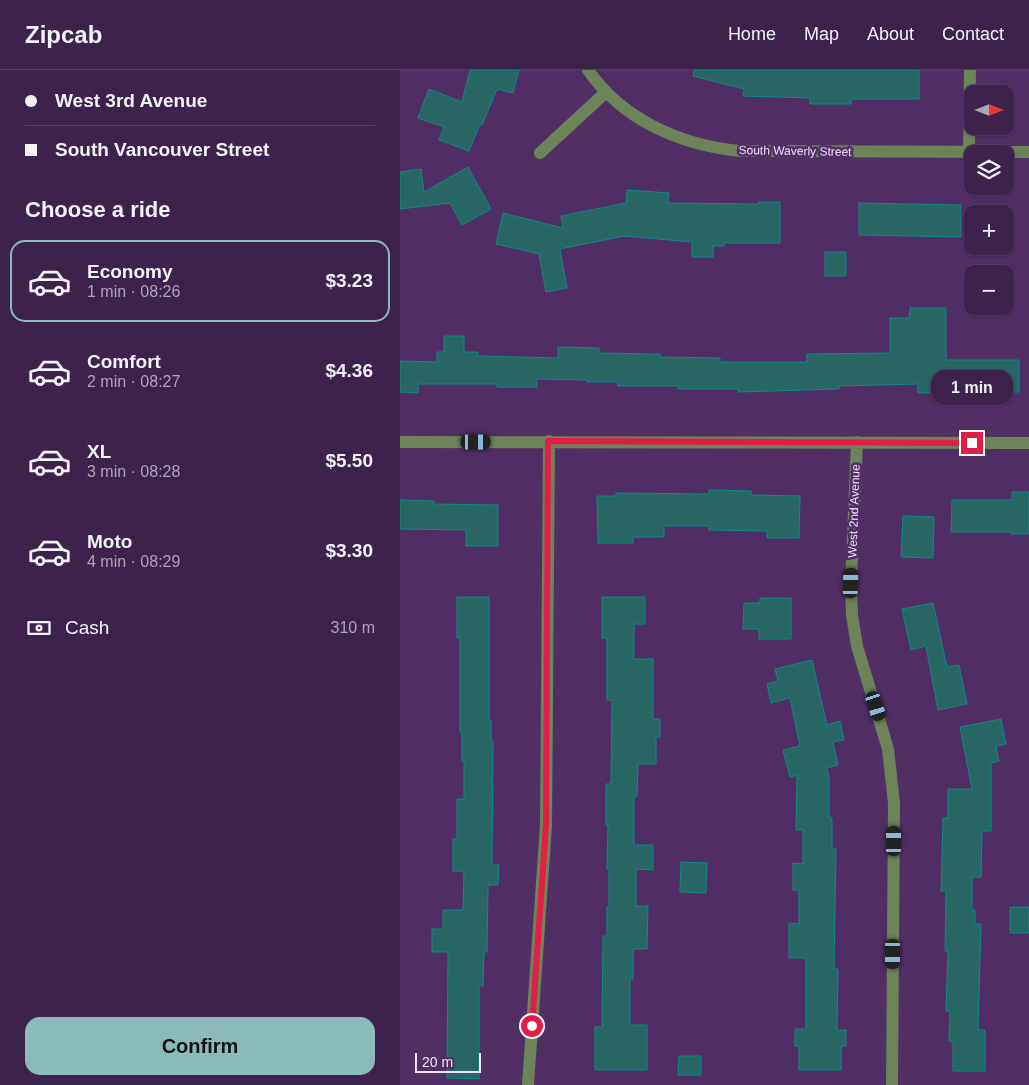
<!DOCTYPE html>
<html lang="en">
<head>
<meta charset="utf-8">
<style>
  :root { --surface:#3d234c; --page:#442b53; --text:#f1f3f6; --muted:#ada4b5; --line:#564064; --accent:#8bbbb9 }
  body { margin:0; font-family:Helvetica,sans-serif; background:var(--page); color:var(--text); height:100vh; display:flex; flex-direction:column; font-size:19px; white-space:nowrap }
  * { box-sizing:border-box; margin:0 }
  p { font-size:16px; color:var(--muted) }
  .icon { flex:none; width:28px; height:28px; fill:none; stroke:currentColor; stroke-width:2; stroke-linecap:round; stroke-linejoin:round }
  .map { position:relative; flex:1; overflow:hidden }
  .drawer { display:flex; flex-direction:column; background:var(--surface); width:400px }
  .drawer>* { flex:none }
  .hud { display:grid; align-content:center; height:110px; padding:0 25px; background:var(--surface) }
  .needle { width:32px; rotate:90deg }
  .controls { position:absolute; left:564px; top:15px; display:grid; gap:10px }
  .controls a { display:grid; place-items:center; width:50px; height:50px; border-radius:10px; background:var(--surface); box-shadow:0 1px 4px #0004,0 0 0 1px var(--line); font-size:25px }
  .scale { position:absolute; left:15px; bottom:12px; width:66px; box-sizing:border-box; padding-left:5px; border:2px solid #f1e1fb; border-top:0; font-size:14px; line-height:18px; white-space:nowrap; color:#f1e1fb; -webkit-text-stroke:4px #512f65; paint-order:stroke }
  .end { position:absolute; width:22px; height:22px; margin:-11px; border:6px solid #e11d48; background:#fff; box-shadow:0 0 0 2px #fff }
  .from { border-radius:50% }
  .bubble { position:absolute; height:35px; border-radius:15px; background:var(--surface); box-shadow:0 1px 4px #0004,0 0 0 1px var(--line); font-size:16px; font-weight:600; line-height:35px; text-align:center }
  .car { position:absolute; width:15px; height:30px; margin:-15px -8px; border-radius:6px; box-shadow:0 0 4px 1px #0007; background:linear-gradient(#222 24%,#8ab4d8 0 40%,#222 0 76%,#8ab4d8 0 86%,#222 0) }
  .hud b { display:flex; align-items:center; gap:18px; height:48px; font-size:19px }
  .hud b+b { border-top:1px solid var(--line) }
  .hud i { width:12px; height:12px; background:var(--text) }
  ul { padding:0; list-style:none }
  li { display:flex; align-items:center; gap:15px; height:82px; margin:0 10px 8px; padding:0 15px; border:2px solid transparent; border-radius:15px }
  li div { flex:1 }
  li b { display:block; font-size:19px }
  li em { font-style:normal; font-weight:600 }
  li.current { border-color:var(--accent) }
  li>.icon { width:45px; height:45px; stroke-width:1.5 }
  h2 { padding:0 25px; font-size:22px; line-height:60px }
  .pay { display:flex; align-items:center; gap:12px; height:55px; padding:0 25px; font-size:19px }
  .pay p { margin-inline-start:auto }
  .cta { display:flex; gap:10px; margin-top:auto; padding:10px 25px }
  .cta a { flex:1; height:58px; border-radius:15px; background:var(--accent); color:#111; font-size:20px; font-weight:600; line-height:58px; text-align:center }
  header { display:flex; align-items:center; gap:30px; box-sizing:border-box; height:70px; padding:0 25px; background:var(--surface); border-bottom:1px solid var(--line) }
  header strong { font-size:24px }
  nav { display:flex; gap:28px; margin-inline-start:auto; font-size:18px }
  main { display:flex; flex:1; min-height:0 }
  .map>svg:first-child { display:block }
  .building { fill:#286664; stroke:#0b8b87 }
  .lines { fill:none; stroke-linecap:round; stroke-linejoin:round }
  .minor { stroke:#6c8458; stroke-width:12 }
  .route { stroke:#e11d48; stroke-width:6 }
  .labels { text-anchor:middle; stroke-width:5; stroke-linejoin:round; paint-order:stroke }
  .street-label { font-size:12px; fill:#f1e1fb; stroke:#512f65 }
</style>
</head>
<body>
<header>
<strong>Zipcab</strong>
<nav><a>Home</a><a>Map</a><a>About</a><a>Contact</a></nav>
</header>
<main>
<section class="drawer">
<div class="hud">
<b><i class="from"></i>West 3rd Avenue</b>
<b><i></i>South Vancouver Street</b>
</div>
<h2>Choose a ride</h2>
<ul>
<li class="current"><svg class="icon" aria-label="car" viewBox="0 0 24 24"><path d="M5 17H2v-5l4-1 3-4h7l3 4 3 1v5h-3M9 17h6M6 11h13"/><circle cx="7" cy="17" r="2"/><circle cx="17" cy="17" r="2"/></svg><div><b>Economy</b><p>1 min · 08:26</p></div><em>$3.23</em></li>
<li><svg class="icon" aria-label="car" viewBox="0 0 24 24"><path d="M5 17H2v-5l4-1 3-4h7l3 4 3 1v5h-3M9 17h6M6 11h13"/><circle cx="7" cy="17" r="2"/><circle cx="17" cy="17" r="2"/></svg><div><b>Comfort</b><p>2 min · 08:27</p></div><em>$4.36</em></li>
<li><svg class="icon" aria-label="car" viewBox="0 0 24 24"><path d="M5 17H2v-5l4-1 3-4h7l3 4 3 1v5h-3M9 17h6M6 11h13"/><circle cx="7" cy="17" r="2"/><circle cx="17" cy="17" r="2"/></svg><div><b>XL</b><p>3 min · 08:28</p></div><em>$5.50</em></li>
<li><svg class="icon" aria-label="car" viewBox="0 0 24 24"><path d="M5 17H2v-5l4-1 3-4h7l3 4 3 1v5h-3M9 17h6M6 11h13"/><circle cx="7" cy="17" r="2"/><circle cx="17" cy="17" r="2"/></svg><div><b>Moto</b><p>4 min · 08:29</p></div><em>$3.30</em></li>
</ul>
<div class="pay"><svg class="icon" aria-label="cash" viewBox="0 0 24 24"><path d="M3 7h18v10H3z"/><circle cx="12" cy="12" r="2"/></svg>Cash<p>310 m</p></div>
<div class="cta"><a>Confirm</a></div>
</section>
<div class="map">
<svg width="629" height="1015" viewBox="0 0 629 1015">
  <rect width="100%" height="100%" fill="#512f65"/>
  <path class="building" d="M70,0H119L113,23L97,19L82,55L80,54L69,81L39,70L44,57L18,48L29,19L62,32Z
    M294,0H519V29H451V34H410V28L343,26L344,19L293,6Z
    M68,97L91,139L62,155L50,133L0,139V102L21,99L24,122Z
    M227,120L269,123L268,133L359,134V132H380V173H324V176H313V187H292V172L224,166L160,179L167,218L146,222L139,184L96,174L103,143L163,158L161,146L226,133Z
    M459,133L561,135V167L459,165Z
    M425,182H446V206H425Z
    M510,238H546V290H619V322L518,323V314L439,316V319L338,322V319H278V316H218V312H187V310L137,309V317H97V314H18V323L0,322V291L37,292V282H44V266H64V282H78V286L158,288V277L199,278V283L251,284H260V287L320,288V292H407V284L490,283V248H509Z
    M309,420L351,421V425L400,426L399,468H367V461L309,460V456H264V467H233V473H198L197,426H216V423L309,424Z
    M612,422H629V464H611V462H551L552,430H612Z
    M0,430L34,431V434L98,435V476H66V460L0,459Z
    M503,446L534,447L533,488L501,487Z
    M57,527H89V650H91V671H93L92,795H99L98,815H88L87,882H84L83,916H79V1009L47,1008L48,882H32V859H43V840H63L64,801H53V769H57V729H64V691H62V662H60V568H57Z
    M202,527H245V554H234V589H253V649H260V667H256V694H238L237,726H234V775H253V800L236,799V836H248L247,879H233V909H230V955H247V1000H195V957H202L203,866H207V837H209V799H207L208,755H206V714H211L212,630H207V568H202Z
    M360,528H391V569H359V559H343L344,533H360Z
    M533,533L547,597L559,595L567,634L538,640L526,576L511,580L502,539Z
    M412,590L427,655L440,651L444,670L433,672L438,695L427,698L429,708V747L432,748V779H436L434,899H438L437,960H446V976H442L441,978V1000H399V976H395V959H406V888H389V853L399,854V820H393V793L403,794V760H396L397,705L390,707L383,680L400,676L390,628L371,633L367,614L378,611L375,599Z
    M601,649L606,674L596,676L599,691L591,693V761H582L581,807H572V840H575V854H581L578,960H585V1001H553V972L549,971L550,942L546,941L548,881H545L546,821H541L543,748H548V719H572L560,657Z
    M281,792L307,793L306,823L280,822Z
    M610,837H629V863H610Z
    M279,986H301V1005H278Z"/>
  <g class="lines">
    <path class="minor" d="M188,0C223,50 280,75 340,81L629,82
      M569,82L570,0
      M140,83L206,22
      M0,372L629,373
      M457,372L451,513L452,545L457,576L488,679L494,733L492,1015
      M128,1015L146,755L149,371"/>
  </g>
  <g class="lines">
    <path class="route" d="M132,956L146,755L148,371L572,373"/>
  </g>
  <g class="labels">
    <g class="street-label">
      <text transform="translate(395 81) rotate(1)" y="4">South Waverly Street</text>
      <text transform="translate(454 441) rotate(-88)" y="4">West 2nd Avenue</text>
    </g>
  </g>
</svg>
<div class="controls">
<a><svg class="needle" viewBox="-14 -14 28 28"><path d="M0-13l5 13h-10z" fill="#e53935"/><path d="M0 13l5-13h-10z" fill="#ada4b5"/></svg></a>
<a><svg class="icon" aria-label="layers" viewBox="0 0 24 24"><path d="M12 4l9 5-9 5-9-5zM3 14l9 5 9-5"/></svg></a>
<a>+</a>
<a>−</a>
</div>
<div class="scale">20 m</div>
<i class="end from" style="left:132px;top:956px"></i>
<i class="end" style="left:572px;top:373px"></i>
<div class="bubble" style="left:531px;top:300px;width:82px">1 min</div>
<i class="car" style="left:76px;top:372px;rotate:90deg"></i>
<i class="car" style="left:451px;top:513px;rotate:2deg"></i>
<i class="car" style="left:476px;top:636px;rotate:162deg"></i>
<i class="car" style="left:494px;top:771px;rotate:0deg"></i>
<i class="car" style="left:493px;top:884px;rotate:180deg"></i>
</div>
</main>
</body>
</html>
